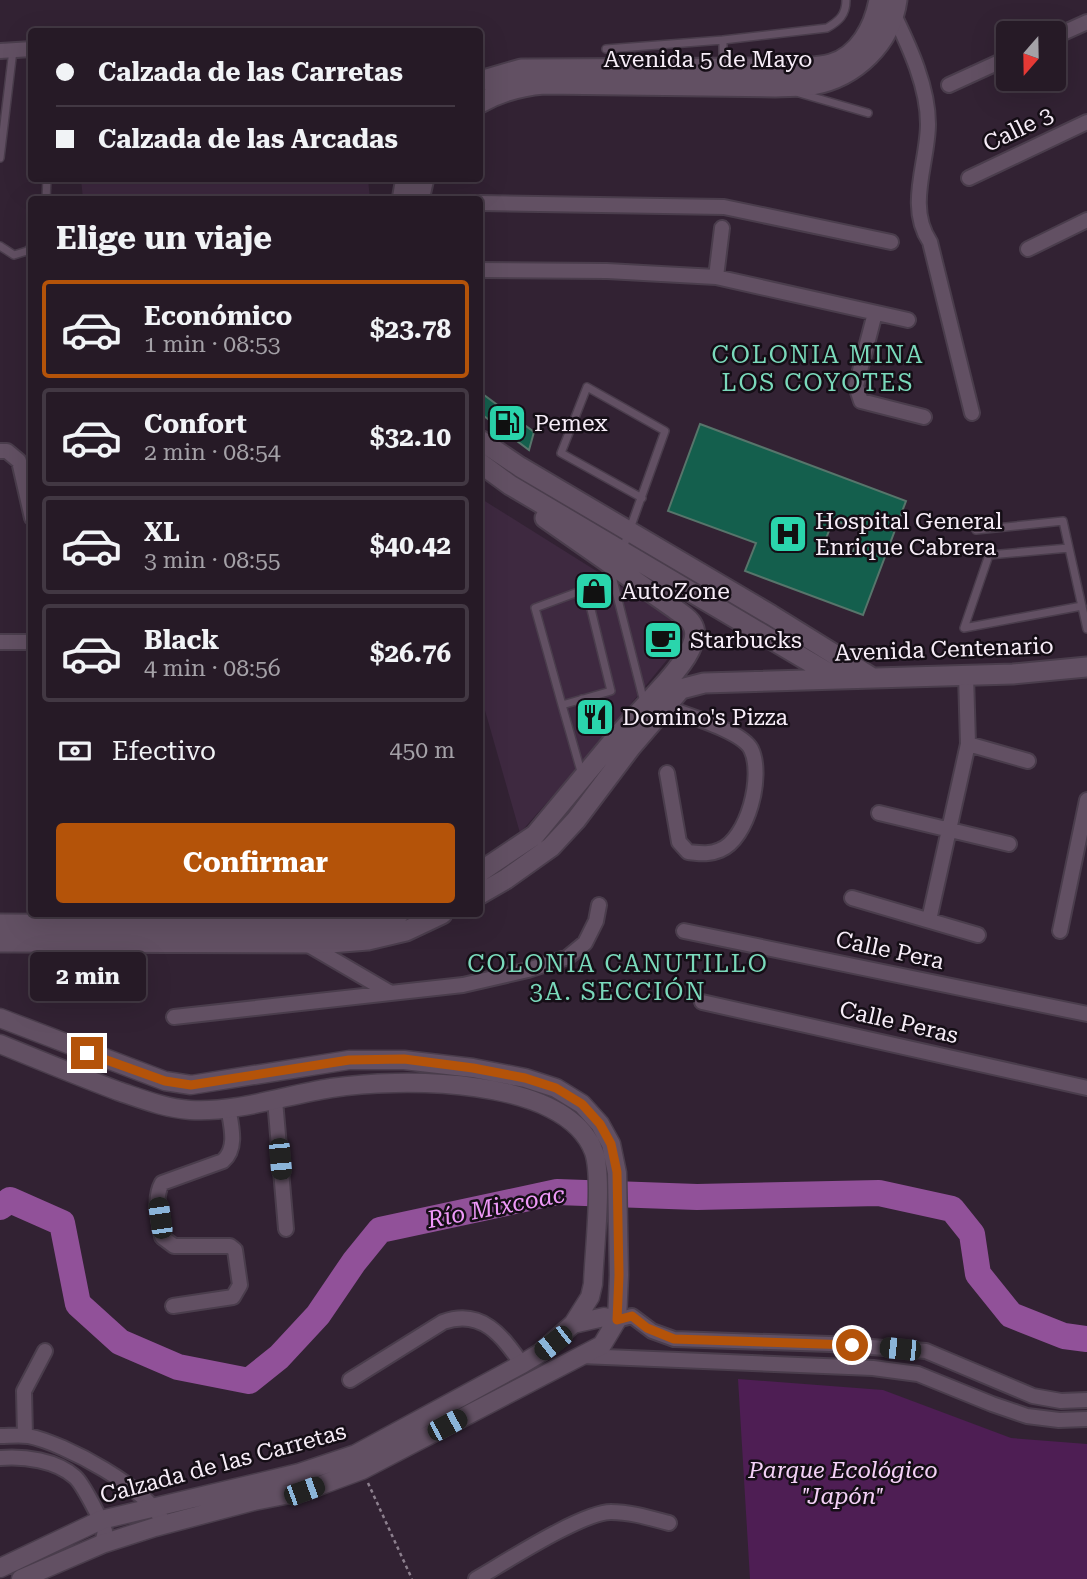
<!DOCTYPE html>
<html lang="es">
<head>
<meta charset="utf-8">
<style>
  :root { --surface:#261a26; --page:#322732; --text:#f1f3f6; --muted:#a4a1a7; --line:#423843; --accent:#b45309 }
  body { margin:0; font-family:"Roboto Serif",serif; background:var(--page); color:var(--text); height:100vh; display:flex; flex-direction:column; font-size:26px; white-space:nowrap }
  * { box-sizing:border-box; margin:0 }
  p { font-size:23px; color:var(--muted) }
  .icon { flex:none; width:38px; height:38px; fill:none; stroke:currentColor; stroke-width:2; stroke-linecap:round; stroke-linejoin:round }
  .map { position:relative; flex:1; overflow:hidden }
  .panel { position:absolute; left:28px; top:196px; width:455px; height:721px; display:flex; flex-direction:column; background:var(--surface); border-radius:7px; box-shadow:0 7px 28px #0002,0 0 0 2px var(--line) }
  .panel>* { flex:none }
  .guide { position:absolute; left:28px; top:28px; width:455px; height:154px; border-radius:7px; box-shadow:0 7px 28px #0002,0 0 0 2px var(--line); display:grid; align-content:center; height:154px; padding:0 28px; background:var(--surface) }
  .needle { width:46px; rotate:200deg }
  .controls { position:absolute; left:996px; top:21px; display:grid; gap:14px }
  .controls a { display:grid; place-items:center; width:70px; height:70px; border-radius:7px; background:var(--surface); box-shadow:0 7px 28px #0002,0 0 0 2px var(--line); font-size:35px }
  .end { position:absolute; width:32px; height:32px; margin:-16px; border:9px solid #b45309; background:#fff; box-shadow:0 0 0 4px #fff }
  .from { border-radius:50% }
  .bubble { position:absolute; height:49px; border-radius:7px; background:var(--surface); box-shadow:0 7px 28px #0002,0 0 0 2px var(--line); font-size:23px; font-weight:700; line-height:49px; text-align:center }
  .car { position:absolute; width:21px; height:42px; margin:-21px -10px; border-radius:9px; box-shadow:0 0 5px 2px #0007; background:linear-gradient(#222 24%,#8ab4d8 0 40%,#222 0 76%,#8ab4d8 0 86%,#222 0) }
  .guide b { display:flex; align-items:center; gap:24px; height:66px; font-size:26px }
  .guide b+b { border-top:2px solid var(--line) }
  .guide i { width:18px; height:18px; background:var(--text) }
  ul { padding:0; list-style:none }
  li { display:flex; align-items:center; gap:21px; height:98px; margin:0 14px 10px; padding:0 14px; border:4px solid var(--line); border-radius:7px }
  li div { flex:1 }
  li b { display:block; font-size:26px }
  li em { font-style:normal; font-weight:700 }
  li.on { border-color:var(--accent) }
  li>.icon { width:63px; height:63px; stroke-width:1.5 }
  h2 { padding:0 28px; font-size:32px; line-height:84px }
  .pay { display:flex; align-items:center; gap:18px; height:77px; padding:0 28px; font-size:26px }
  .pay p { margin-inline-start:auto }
  .primary-button { display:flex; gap:14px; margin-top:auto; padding:14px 28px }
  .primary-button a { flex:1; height:80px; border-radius:7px; background:var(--accent); color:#fff; font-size:28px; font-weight:700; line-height:80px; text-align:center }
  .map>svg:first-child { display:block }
  .built { fill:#3e2940 }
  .green { fill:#4e1e54 }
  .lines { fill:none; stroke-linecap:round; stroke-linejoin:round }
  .river { stroke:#915199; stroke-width:26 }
  .building { fill:#145f4d; stroke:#57756b; stroke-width:2; fill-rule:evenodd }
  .service-casing { stroke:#4a3d4c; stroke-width:10 }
  .minor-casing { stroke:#4a3d4c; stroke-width:18 }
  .tertiary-casing { stroke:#4a3d4c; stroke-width:21 }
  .secondary-casing { stroke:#4a3d4c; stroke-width:23 }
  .path { stroke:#8d808e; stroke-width:2.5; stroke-dasharray:3.5 3.5; stroke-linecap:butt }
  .service { stroke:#625063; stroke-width:7 }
  .minor { stroke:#625063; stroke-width:14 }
  .tertiary { stroke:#625063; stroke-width:18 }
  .secondary { stroke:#625063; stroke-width:19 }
  .route { stroke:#b45309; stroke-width:9 }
  .labels { text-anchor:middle; stroke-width:5; stroke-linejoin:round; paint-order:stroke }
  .street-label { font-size:23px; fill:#f7edf8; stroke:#150e16 }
  .poi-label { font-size:23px; fill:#f7edf8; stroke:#150e16; text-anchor:start }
  .park-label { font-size:23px; font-style:italic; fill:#f4d1f7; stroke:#150e16 }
  .neighbourhood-label { font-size:24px; letter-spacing:2px; fill:#7ad9bb; stroke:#150e16 }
  .water-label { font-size:24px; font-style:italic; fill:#ef99f9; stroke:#150e16 }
</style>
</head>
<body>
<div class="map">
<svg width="1087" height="1579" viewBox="0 0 1087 1579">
  <rect width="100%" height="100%" fill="#322233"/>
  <path class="built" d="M81,179H368L370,199H83Z
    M480,498L684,626L685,636L675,650L589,755L520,833L480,693Z"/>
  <path class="green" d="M738,1379L883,1390L1011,1438L1087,1444V1579H750Z"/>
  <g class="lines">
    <path class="river" d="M0,1207L10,1200L62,1223L78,1304L120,1342L178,1367L249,1381L279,1357L318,1315L354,1262L380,1230L557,1192L697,1197L879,1193L952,1209L972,1234L978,1274L1011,1315L1064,1336L1087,1339"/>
  </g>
  <path class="building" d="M480,392L534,432L529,450L480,413Z
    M700,424L906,501L863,615L745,571L756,543L668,511ZM833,520L861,530L851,557L823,547Z"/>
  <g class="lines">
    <g class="service-casing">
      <path id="service" d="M723,40L827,28C839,21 846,15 846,0
        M606,49L723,40V67
        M799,93L868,113
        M0,158L13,50
        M46,200L47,178
        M0,246L14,255L27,251L32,247
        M976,530L1063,521L1087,629
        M1069,548L989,555L964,628L1082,606
        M622,551L665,431L587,387L561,453L642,498
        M610,568L644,702
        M586,589L611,691L562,705L535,608Z
        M582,699C586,719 598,728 617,735
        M562,705L582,775"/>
    </g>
    <g class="minor-casing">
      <path id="minor" d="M894,15C910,48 928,87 928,124C928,162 906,207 930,242L972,413
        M1054,37L1087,22
        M0,51L32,49
        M949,85L1008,58
        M969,178L1087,122
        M480,203L724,207L891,242
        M1028,249L1087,220
        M480,270L607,271L716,277L908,320
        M716,277L722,228
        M875,313L856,386L861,401L924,417
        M0,451H7L19,461L32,518
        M0,642H32
        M660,702L665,707C686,715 742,731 751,749C764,775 748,839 720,850C709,855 699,853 688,852L679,842L667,773
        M968,744L1028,761
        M879,813L1009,844
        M852,898L978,935
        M929,920L968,744L966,675
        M684,931L1087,1014
        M1060,931L1087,800
        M305,943L389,992
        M702,1002L1087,1088
        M174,1017L463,985L528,970L568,957L585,943L596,921L599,905
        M275,1100L286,1229
        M173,1306L233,1297L240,1285L235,1250L230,1246H174L162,1237C160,1220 153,1199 162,1183L223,1161C238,1148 231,1125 228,1107
        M617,1320L632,1316L652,1331L674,1339L830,1344L926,1351L1033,1396L1061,1401L1087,1400
        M581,1356L873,1368L918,1374L992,1404L1027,1416L1059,1420L1087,1419
        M350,1380L443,1322C482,1308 502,1336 522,1364
        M0,1436C9,1436 19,1435 28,1436C64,1443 150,1489 164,1524
        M25,1436L24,1391L45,1351
        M0,1458C24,1456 56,1460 75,1477C83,1484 101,1520 105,1531L102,1544
        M476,1579C504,1563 582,1512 611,1512C631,1512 650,1518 669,1523"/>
    </g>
    <g class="tertiary-casing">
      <path id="tertiary" d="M0,1018L165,1081L191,1085L349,1060H404L473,1068L525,1078L556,1088L582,1104L600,1124L611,1144L617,1173L619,1275L617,1320L602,1345L362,1470L305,1491L254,1501L155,1527L102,1544L21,1579
        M0,1044C39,1060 78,1076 118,1091C142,1099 164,1108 190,1110C237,1113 285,1095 331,1088C396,1078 566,1075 594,1152C603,1179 594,1252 593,1284L590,1297L573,1324
        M0,1568L101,1520L299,1473L356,1454L522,1364L540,1353L573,1324L604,1317L617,1320"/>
    </g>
    <g class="secondary-casing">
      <path id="secondary" d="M480,81L521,69L798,68C809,67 820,67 831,64C859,56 874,27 879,0
        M480,103C501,91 520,86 544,84L775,87C787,86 801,87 813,85C856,77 891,43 897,0
        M402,200L406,178
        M419,200L424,178
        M480,440L520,467L771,615L871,677
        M480,463L510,485L837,678
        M545,518L675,609C680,613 689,618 692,624C705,644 667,681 654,696
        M480,872L535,835L618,735L654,696L704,683L1013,674L1087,667
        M480,894L506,879L551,847L576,820L631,747L679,691
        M0,924L329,926L364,924L399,914
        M0,942L330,943L368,940L406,931L442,914"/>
    </g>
    <path class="path" d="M368,1483L412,1579"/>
    <use href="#service" class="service"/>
    <use href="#minor" class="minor"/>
    <use href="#tertiary" class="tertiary"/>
    <use href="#secondary" class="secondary"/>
  </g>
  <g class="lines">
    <path class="route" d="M87,1053L165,1081L191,1085L349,1060L404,1059L473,1068L525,1078L556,1088L582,1104L600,1124L611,1144L617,1172L619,1275L617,1320L632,1316L647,1328L674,1339L852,1345"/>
  </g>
  <defs>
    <g id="fuel-square" transform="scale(2.0125)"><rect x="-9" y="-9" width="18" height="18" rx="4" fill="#2ad5ac" stroke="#150e16"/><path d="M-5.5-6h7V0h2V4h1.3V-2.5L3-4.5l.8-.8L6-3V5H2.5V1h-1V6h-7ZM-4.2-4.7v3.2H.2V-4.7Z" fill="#111"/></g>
    <g id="hospital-square" transform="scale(2.0125)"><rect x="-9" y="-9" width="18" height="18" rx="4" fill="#2ad5ac" stroke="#150e16"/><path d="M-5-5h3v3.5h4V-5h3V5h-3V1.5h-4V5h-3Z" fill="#111"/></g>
    <g id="shop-square" transform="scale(2.0125)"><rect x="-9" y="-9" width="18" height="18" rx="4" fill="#2ad5ac" stroke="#150e16"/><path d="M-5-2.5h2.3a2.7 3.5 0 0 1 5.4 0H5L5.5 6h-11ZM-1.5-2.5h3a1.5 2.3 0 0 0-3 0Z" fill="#111"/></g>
    <g id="cafe-square" transform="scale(2.0125)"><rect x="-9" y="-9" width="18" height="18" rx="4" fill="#2ad5ac" stroke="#150e16"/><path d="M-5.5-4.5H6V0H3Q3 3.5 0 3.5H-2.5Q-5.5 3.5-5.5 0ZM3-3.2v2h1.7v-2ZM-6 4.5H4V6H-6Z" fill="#111"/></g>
    <g id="restaurant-square" transform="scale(2.0125)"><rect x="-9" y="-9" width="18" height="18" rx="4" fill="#2ad5ac" stroke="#150e16"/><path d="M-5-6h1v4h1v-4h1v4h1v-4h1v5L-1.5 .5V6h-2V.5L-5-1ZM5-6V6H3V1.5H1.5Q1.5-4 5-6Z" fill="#111"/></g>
  </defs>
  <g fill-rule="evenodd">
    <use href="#fuel-square" x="507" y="423"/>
    <use href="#hospital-square" x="788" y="534"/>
    <use href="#shop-square" x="594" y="591"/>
    <use href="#cafe-square" x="663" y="640"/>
    <use href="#restaurant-square" x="595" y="717"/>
  </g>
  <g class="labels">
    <g class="street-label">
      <text x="708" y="67">Avenida 5 de Mayo</text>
      <text transform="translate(1018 129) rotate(-26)" y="8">Calle 3</text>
      <text transform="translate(944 649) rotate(-2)" y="8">Avenida Centenario</text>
      <text transform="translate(890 950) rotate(12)" y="8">Calle Pera</text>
      <text transform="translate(899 1022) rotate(13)" y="8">Calle Peras</text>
      <text transform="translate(223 1463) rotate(-15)" y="8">Calzada de las Carretas</text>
    </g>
    <g class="poi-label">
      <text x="534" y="431">Pemex</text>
      <text x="815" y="529">Hospital General<tspan x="815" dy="26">Enrique Cabrera</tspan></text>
      <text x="621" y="599">AutoZone</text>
      <text x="690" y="648">Starbucks</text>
      <text x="622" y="725">Domino's Pizza</text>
    </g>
    <g class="park-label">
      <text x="843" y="1478">Parque Ecológico<tspan x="843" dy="26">"Japón"</tspan></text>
    </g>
    <g class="neighbourhood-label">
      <text x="818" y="363">COLONIA MINA<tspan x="818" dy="28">LOS COYOTES</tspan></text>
      <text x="618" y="972">COLONIA CANUTILLO<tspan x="618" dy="28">3A. SECCIÓN</tspan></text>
    </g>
    <g class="water-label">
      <text transform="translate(496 1207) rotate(-11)" y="8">Río Mixcoac</text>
    </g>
  </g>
</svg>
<div class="controls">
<a><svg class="needle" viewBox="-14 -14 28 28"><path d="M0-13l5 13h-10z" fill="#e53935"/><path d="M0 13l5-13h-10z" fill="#a4a1a7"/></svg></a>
</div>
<i class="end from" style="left:852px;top:1345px"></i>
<i class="end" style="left:87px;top:1053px"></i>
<div class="bubble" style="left:30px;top:952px;width:116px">2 min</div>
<i class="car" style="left:280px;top:1159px;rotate:175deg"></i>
<i class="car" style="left:160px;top:1218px;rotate:352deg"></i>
<i class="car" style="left:553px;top:1343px;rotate:232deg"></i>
<i class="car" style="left:900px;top:1349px;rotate:276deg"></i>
<i class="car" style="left:447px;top:1425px;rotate:62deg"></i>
<i class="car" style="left:304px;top:1491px;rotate:70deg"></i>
<div class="guide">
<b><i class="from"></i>Calzada de las Carretas</b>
<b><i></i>Calzada de las Arcadas</b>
</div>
<section class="panel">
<h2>Elige un viaje</h2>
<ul>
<li class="on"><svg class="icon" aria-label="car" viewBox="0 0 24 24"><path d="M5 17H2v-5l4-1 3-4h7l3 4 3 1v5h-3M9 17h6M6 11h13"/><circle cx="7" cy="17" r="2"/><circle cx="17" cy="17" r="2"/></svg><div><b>Económico</b><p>1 min · 08:53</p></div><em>$23.78</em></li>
<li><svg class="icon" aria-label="car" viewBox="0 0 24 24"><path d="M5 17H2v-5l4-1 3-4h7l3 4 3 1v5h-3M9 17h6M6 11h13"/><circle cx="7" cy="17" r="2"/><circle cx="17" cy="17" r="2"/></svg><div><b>Confort</b><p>2 min · 08:54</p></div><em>$32.10</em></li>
<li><svg class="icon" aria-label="car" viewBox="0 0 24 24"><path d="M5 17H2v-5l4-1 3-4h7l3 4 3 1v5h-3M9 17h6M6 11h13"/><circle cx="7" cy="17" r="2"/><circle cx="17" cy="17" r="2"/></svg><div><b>XL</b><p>3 min · 08:55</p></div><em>$40.42</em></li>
<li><svg class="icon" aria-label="car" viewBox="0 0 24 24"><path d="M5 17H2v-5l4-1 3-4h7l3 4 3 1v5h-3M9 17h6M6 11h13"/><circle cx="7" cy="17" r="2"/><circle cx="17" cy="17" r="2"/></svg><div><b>Black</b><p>4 min · 08:56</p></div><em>$26.76</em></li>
</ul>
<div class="pay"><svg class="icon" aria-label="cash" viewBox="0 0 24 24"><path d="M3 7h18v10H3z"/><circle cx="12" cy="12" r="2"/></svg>Efectivo<p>450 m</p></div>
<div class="primary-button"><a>Confirmar</a></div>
</section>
</div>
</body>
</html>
